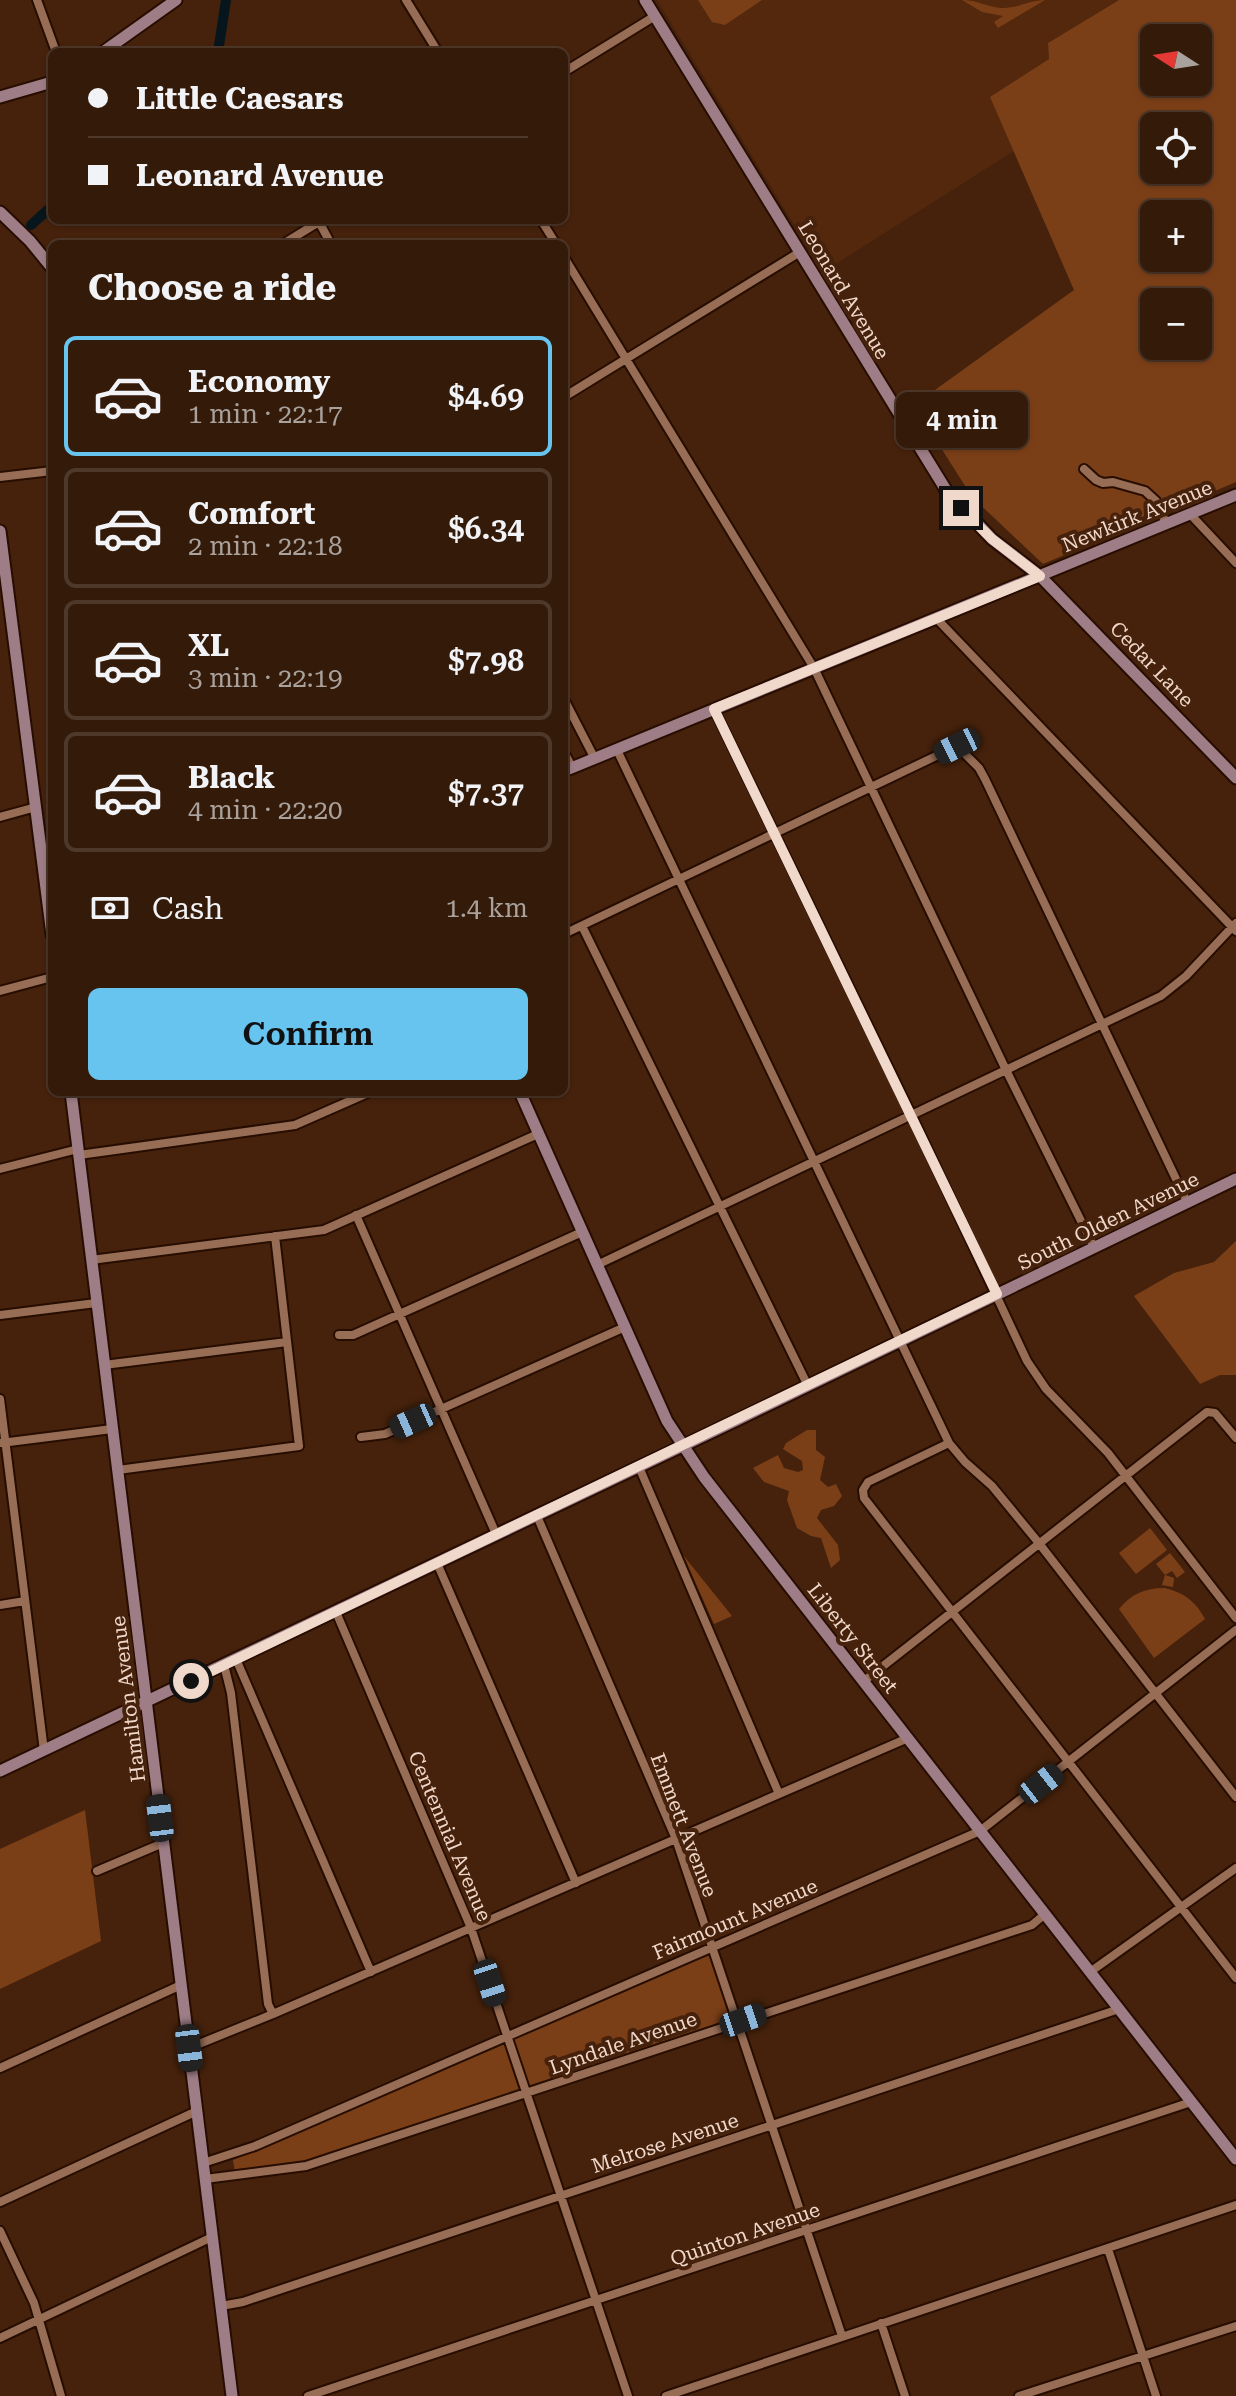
<!DOCTYPE html>
<html lang="en">
<head>
<meta charset="utf-8">
<style>
  :root { --surface:#341a09; --page:#3c2312; --text:#f1f3f6; --muted:#a9a19c; --line:#4e382a; --accent:#66c4ef }
  body { margin:0; font-family:"Roboto Serif",serif; background:var(--page); color:var(--text); height:100vh; display:flex; flex-direction:column; font-size:30px; white-space:nowrap }
  * { box-sizing:border-box; margin:0 }
  p { font-size:26px; color:var(--muted) }
  .icon { flex:none; width:44px; height:44px; fill:none; stroke:currentColor; stroke-width:2; stroke-linecap:round; stroke-linejoin:round }
  .map { position:relative; flex:1; overflow:hidden }
  .sheet { position:absolute; left:48px; top:240px; width:520px; height:856px; display:flex; flex-direction:column; background:var(--surface); border-radius:12px; box-shadow:0 2px 6px #0004,0 0 0 2px var(--line) }
  .sheet>* { flex:none }
  .hud { position:absolute; left:48px; top:48px; width:520px; height:176px; border-radius:12px; box-shadow:0 2px 6px #0004,0 0 0 2px var(--line); display:grid; align-content:center; height:176px; padding:0 40px; background:var(--surface) }
  .needle { width:52px; rotate:282deg }
  .controls { position:absolute; left:1140px; top:24px; display:grid; gap:16px }
  .controls a { display:grid; place-items:center; width:72px; height:72px; border-radius:12px; background:var(--surface); box-shadow:0 2px 6px #0004,0 0 0 2px var(--line); font-size:40px }
  .end { position:absolute; width:36px; height:36px; margin:-18px; border:10px solid #f0d8cb; background:#111; box-shadow:0 0 0 4px #111 }
  .from { border-radius:50% }
  .bubble { position:absolute; height:56px; border-radius:12px; background:var(--surface); box-shadow:0 2px 6px #0004,0 0 0 2px var(--line); font-size:26px; font-weight:600; line-height:56px; text-align:center }
  .car { position:absolute; width:24px; height:48px; margin:-24px -12px; border-radius:10px; box-shadow:0 0 6px 2px #0007; background:linear-gradient(#222 24%,#8ab4d8 0 40%,#222 0 76%,#8ab4d8 0 86%,#222 0) }
  .hud b { display:flex; align-items:center; gap:28px; height:76px; font-size:30px }
  .hud b+b { border-top:2px solid var(--line) }
  .hud i { width:20px; height:20px; background:var(--text) }
  ul { padding:0; list-style:none }
  li { display:flex; align-items:center; gap:24px; height:120px; margin:0 16px 12px; padding:0 24px; border:4px solid var(--line); border-radius:12px }
  li div { flex:1 }
  li b { display:block; font-size:30px }
  li em { font-style:normal; font-weight:600 }
  li.current { border-color:var(--accent) }
  li>.icon { width:72px; height:72px; stroke-width:1.5 }
  h2 { padding:0 40px; font-size:36px; line-height:96px }
  .pay { display:flex; align-items:center; gap:20px; height:88px; padding:0 40px; font-size:30px }
  .pay p { margin-inline-start:auto }
  .primary-button { display:flex; gap:16px; margin-top:auto; padding:16px 40px }
  .primary-button a { flex:1; height:92px; border-radius:12px; background:var(--accent); color:#111; font-size:32px; font-weight:600; line-height:92px; text-align:center }
  .map>svg:first-child { display:block }
  .built { fill:#53280d }
  .green { fill:#7b3f18; fill-rule:evenodd }
  .lines { fill:none; stroke-linecap:round; stroke-linejoin:round }
  .canal { stroke:#07151c; stroke-width:10 }
  .street-casing { stroke:#270d00; stroke-width:12 }
  .secondary-casing { stroke:#270d00; stroke-width:15 }
  .street { stroke:#976d55; stroke-width:8 }
  .secondary { stroke:#9e7d86; stroke-width:11 }
  .route { stroke:#f0d8cb; stroke-width:10 }
  .labels { text-anchor:middle; stroke-width:8; stroke-linejoin:round; paint-order:stroke }
  .street-label { font-size:20px; fill:#f0d8cb; stroke:#46220c }
</style>
</head>
<body>
<div class="map">
<svg width="1236" height="2396" viewBox="0 0 1236 2396">
  <rect width="100%" height="100%" fill="#46220c"/>
  <path class="built" d="M657,0H1119L1048,43L1049,59L991,97L1014,151L823,272Z"/>
  <path class="green" d="M698,0H762L725,25L712,22Z
    M962,0C977,0 987,7 1001,8C1017,9 1029,0 1045,0L998,28L994,22L1003,16L982,12Z
    M1119,0H1236V482L1043,564L972,497L914,405L1074,290L990,97L1049,59L1048,43ZM1154,38H1198V82H1154ZM1154,126H1198V170H1154ZM1154,214H1198V258H1154ZM1154,302H1198V346H1154Z
    M1236,1241V1375H1220L1200,1384L1134,1296L1174,1273L1214,1262Z
    M807,1430H816V1450L825,1457L820,1480L828,1487L836,1484L842,1496L834,1506L821,1510L817,1518L838,1545L840,1560L831,1568L821,1538L811,1536L797,1528L787,1500L789,1491L764,1482L753,1468L778,1455L784,1468L798,1472L803,1470L802,1461L783,1449L786,1443Z
    M1150,1528L1167,1550L1136,1574L1119,1553Z
    M1170,1553L1185,1572L1177,1578L1172,1571L1165,1575L1174,1578L1173,1587L1162,1585L1165,1575L1156,1564Z
    M683,1555L732,1616L714,1624Z
    M1164,1588C1184,1592 1196,1602 1205,1619L1154,1658L1119,1609C1131,1594 1145,1588 1164,1588Z
    M85,1810L101,1941L0,1989V1849Z
    M708,1953L733,2018L298,2165L235,2172L233,2160Z"/>
  <g class="lines">
    <path class="canal" d="M218,52L226,0
      M31,225L52,206"/>
    <g class="street-casing">
      <path id="street" d="M37,0L56,52
        M406,0L438,52
        M564,72L655,16
        M318,220L331,244
        M541,220L556,244
        M283,244L322,220
        M564,257L814,668L1006,1070L1094,1247
        M564,397L800,252
        M1084,469L1096,480L1103,483L1113,482L1145,491L1156,501L1166,523
        M0,477L52,471
        M1190,514L1236,563
        M936,618L1236,931
        M564,699L595,759
        M714,709L912,1116L1027,1361L1046,1389L1108,1453L1236,1618
        M617,750L949,1443L965,1462L992,1486L1038,1542L1236,1797
        M564,752L572,767
        M0,817L36,807
        M582,926L808,1386
        M564,934L957,746L979,768L985,779L1187,1202
        M0,991L52,977
        M79,1155L295,1125L370,1092
        M0,1169L78,1149
        M356,1215L496,1534
        M91,1260L324,1230L538,1134
        M597,1265L1161,996L1186,976L1236,923
        M0,1315L96,1303
        M339,1335H353L582,1232
        M104,1365L287,1342
        M0,1399L44,1751
        M361,1437L385,1434L625,1327
        M1,1443L112,1429
        M949,1443L868,1482L863,1490L864,1498L1236,1978
        M639,1467L779,1794
        M118,1470L299,1446L275,1236
        M537,1516L676,1839L842,2336
        M437,1563L576,1883
        M0,1605L25,1601
        M336,1612L471,1928L628,2396
        M236,1659L371,1972
        M224,1665L231,1693L268,2004L273,2014
        M864,1681L1207,1412L1215,1413L1236,1438
        M97,1871L163,1843
        M1090,1972L1236,1868
        M189,2048L273,2014L908,1738
        M0,2068L181,1985
        M203,2163L255,2146L980,1831L1236,1630
        M205,2179L306,2166L1032,1925L1045,1914
        M0,2202L197,2111
        M0,2231L34,2303L61,2396
        M1108,2249L1156,2396
        M221,2306L243,2302L1119,2009
        M881,2323L905,2396
        M0,2338L212,2237
        M308,2396L1191,2102
        M666,2396L1236,2205
        M1019,2396L1236,2326"/>
    </g>
    <g class="secondary-casing">
      <path id="secondary" d="M645,0L946,490L992,539L1040,576L1236,778
        M103,52L176,0
        M0,97L52,82
        M0,212L30,241L52,268
        M0,531L52,935
        M564,771L1236,495
        M71,1092L232,2396
        M520,1092L667,1421L704,1477L1236,2159
        M0,1771L737,1420L1236,1179"/>
    </g>
    <use href="#street" class="street"/>
    <use href="#secondary" class="secondary"/>
  </g>
  <g class="lines">
    <path class="route" d="M191,1681L997,1294L714,709L1040,576L992,539L961,508"/>
  </g>
  <g class="labels">
    <g class="street-label">
      <text transform="translate(844 290) rotate(59)" y="7">Leonard Avenue</text>
      <text transform="translate(1137 516) rotate(-22)" y="7">Newkirk Avenue</text>
      <text transform="translate(1152 664) rotate(46)" y="7">Cedar Lane</text>
      <text transform="translate(1108 1221) rotate(-26)" y="7">South Olden Avenue</text>
      <text transform="translate(853 1638) rotate(52)" y="7">Liberty Street</text>
      <text transform="translate(128 1699) rotate(-97)" y="7">Hamilton Avenue</text>
      <text transform="translate(684 1825) rotate(69)" y="7">Emmett Avenue</text>
      <text transform="translate(450 1836) rotate(67)" y="7">Centennial Avenue</text>
      <text transform="translate(735 1919) rotate(-23)" y="7">Fairmount Avenue</text>
      <text transform="translate(623 2043) rotate(-19)" y="7">Lyndale Avenue</text>
      <text transform="translate(665 2143) rotate(-18)" y="7">Melrose Avenue</text>
      <text transform="translate(745 2234) rotate(-19)" y="7">Quinton Avenue</text>
    </g>
  </g>
</svg>
<div class="controls">
<a><svg class="needle" viewBox="-14 -14 28 28"><path d="M0-13l5 13h-10z" fill="#e53935"/><path d="M0 13l5-13h-10z" fill="#a9a19c"/></svg></a>
<a><svg class="icon" aria-label="locate" viewBox="0 0 24 24"><circle cx="12" cy="12" r="6"/><path d="M12 2v4M12 18v4M2 12h4M18 12h4"/></svg></a>
<a>+</a>
<a>−</a>
</div>
<i class="end from" style="left:191px;top:1681px"></i>
<i class="end" style="left:961px;top:508px"></i>
<div class="bubble" style="left:896px;top:392px;width:132px">4 min</div>
<i class="car" style="left:957px;top:746px;rotate:244deg"></i>
<i class="car" style="left:413px;top:1421px;rotate:246deg"></i>
<i class="car" style="left:1041px;top:1784px;rotate:52deg"></i>
<i class="car" style="left:160px;top:1818px;rotate:353deg"></i>
<i class="car" style="left:490px;top:1983px;rotate:162deg"></i>
<i class="car" style="left:743px;top:2020px;rotate:71deg"></i>
<i class="car" style="left:189px;top:2048px;rotate:173deg"></i>
<div class="hud">
<b><i class="from"></i>Little Caesars</b>
<b><i></i>Leonard Avenue</b>
</div>
<section class="sheet">
<h2>Choose a ride</h2>
<ul>
<li class="current"><svg class="icon" aria-label="car" viewBox="0 0 24 24"><path d="M5 17H2v-5l4-1 3-4h7l3 4 3 1v5h-3M9 17h6M6 11h13"/><circle cx="7" cy="17" r="2"/><circle cx="17" cy="17" r="2"/></svg><div><b>Economy</b><p>1 min · 22:17</p></div><em>$4.69</em></li>
<li><svg class="icon" aria-label="car" viewBox="0 0 24 24"><path d="M5 17H2v-5l4-1 3-4h7l3 4 3 1v5h-3M9 17h6M6 11h13"/><circle cx="7" cy="17" r="2"/><circle cx="17" cy="17" r="2"/></svg><div><b>Comfort</b><p>2 min · 22:18</p></div><em>$6.34</em></li>
<li><svg class="icon" aria-label="car" viewBox="0 0 24 24"><path d="M5 17H2v-5l4-1 3-4h7l3 4 3 1v5h-3M9 17h6M6 11h13"/><circle cx="7" cy="17" r="2"/><circle cx="17" cy="17" r="2"/></svg><div><b>XL</b><p>3 min · 22:19</p></div><em>$7.98</em></li>
<li><svg class="icon" aria-label="car" viewBox="0 0 24 24"><path d="M5 17H2v-5l4-1 3-4h7l3 4 3 1v5h-3M9 17h6M6 11h13"/><circle cx="7" cy="17" r="2"/><circle cx="17" cy="17" r="2"/></svg><div><b>Black</b><p>4 min · 22:20</p></div><em>$7.37</em></li>
</ul>
<div class="pay"><svg class="icon" aria-label="cash" viewBox="0 0 24 24"><path d="M3 7h18v10H3z"/><circle cx="12" cy="12" r="2"/></svg>Cash<p>1.4 km</p></div>
<div class="primary-button"><a>Confirm</a></div>
</section>
</div>
</body>
</html>
